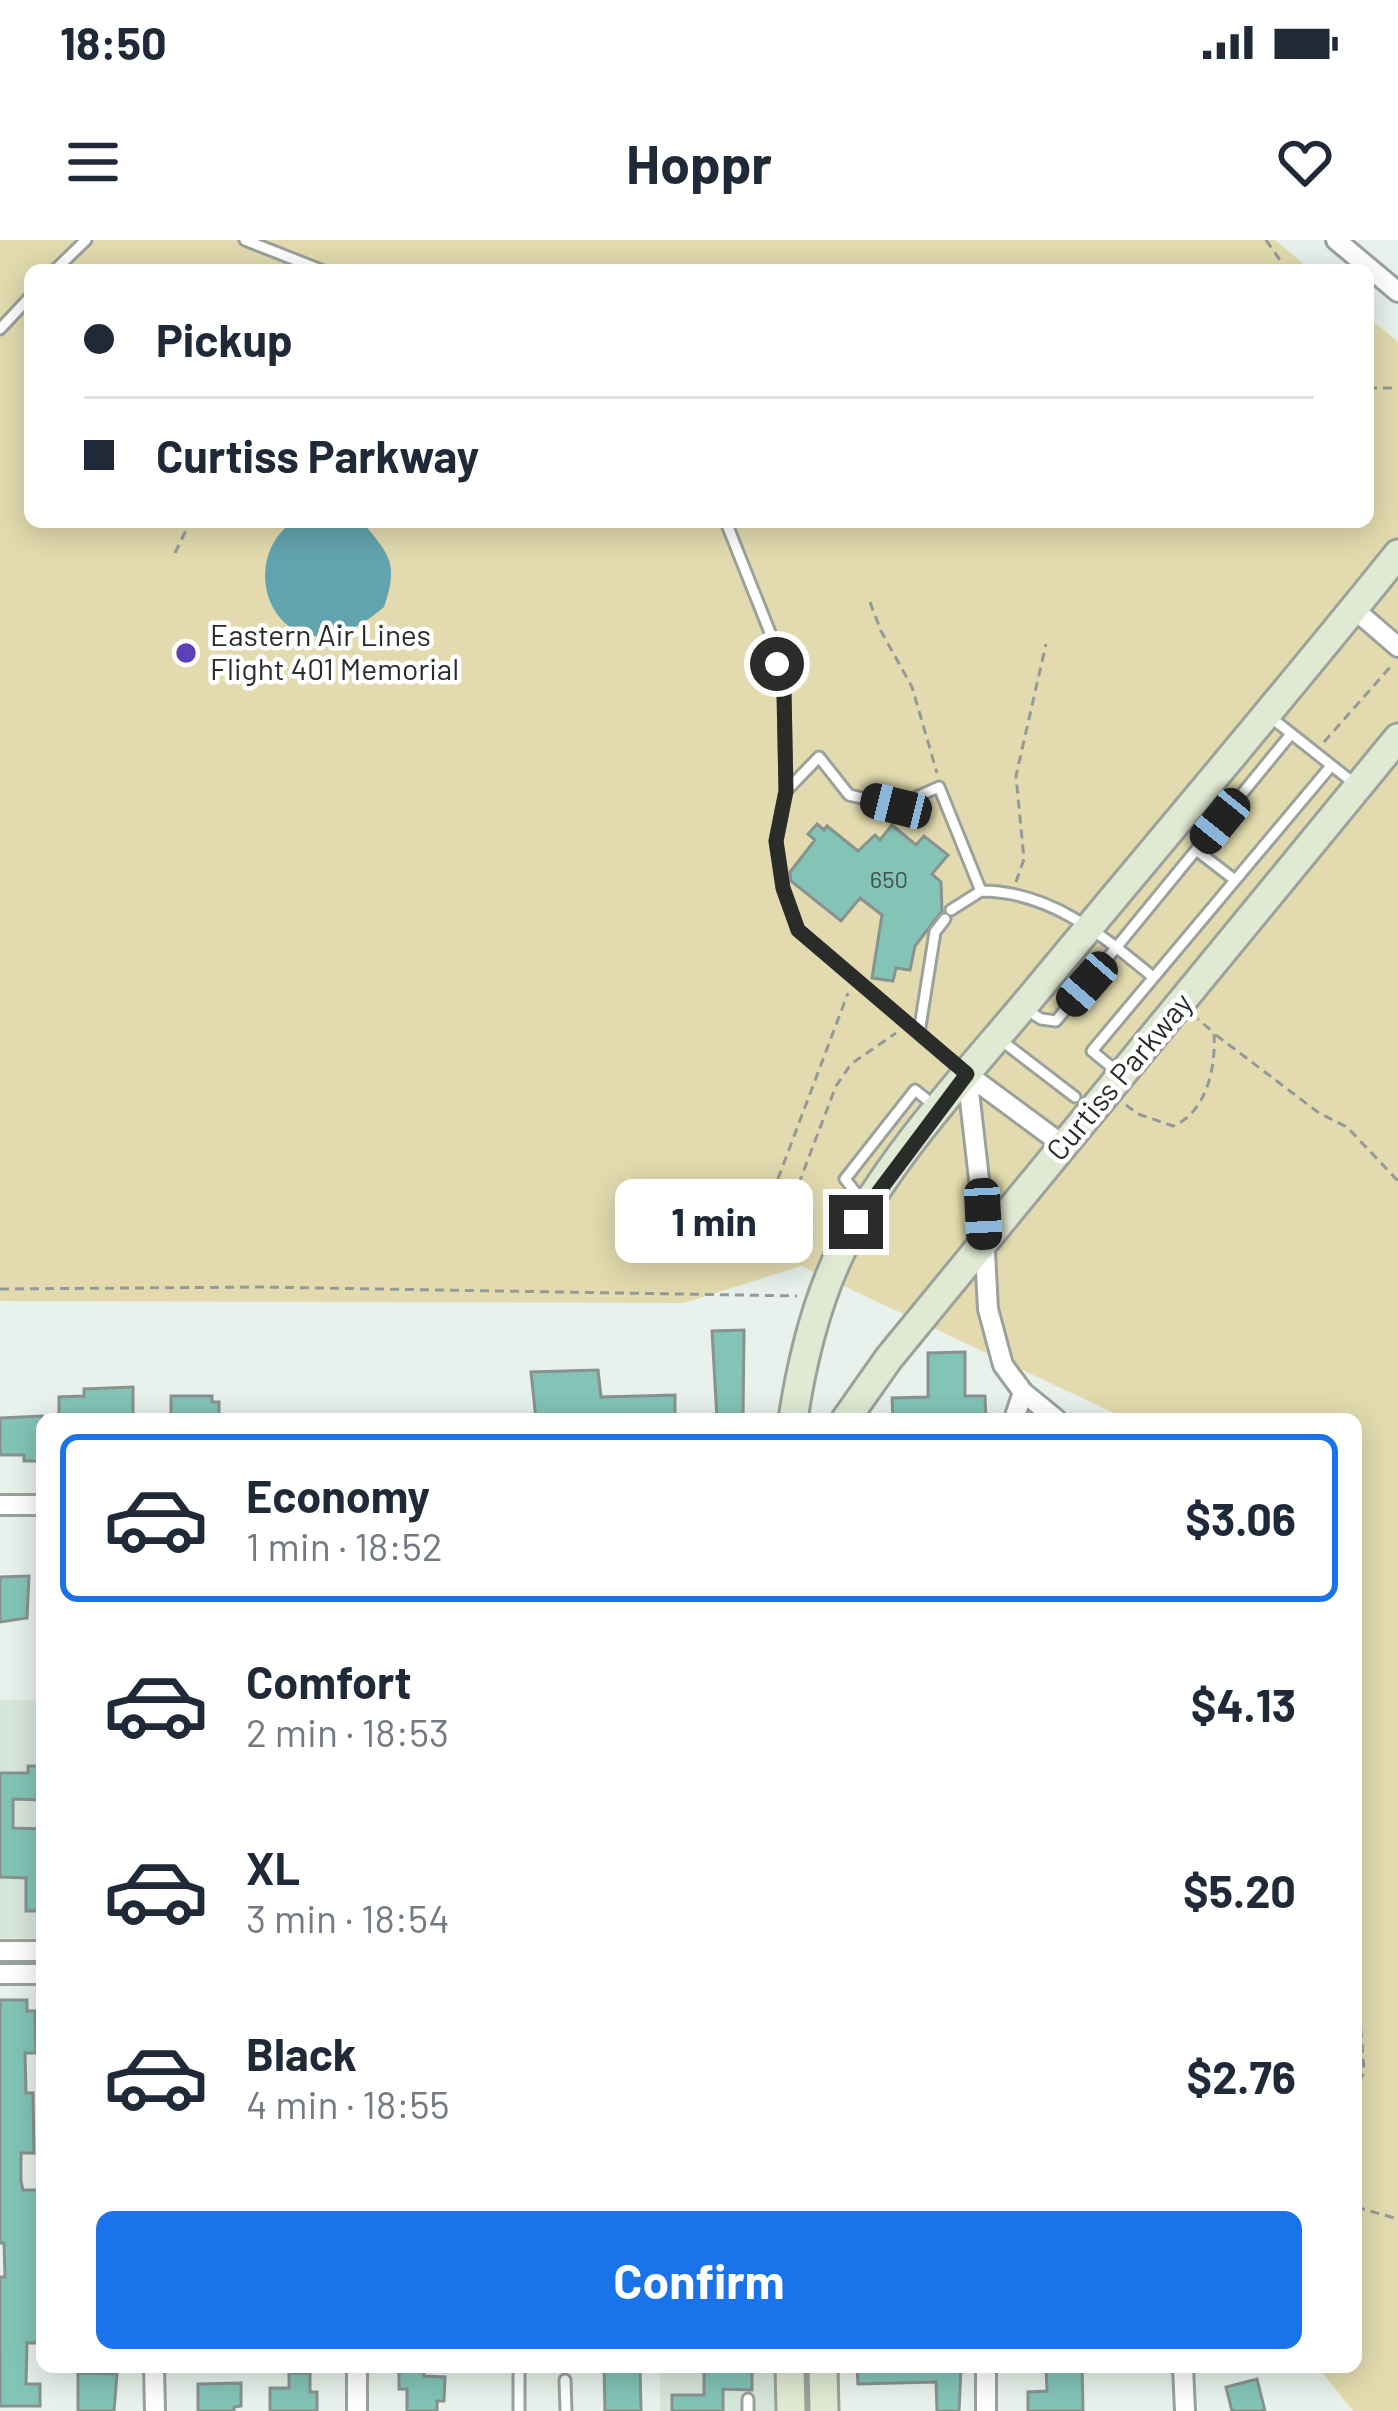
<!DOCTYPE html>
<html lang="en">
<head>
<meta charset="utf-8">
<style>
  :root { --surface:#fff; --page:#f6f6f7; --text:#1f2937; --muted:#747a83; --line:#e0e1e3; --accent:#1a73e8 }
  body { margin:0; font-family:Barlow,sans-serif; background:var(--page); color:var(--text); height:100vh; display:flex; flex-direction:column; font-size:45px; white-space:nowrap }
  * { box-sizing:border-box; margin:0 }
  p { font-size:39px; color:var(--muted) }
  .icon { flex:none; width:66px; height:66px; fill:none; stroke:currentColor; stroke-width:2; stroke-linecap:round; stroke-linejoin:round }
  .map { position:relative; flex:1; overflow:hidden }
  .side { position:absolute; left:36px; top:1173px; width:1326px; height:960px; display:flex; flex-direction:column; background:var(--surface); border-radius:18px; box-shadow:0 6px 30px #0003 }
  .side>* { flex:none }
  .banner { position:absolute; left:24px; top:24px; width:1350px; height:264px; border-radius:18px; box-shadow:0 6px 30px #0003; display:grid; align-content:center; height:264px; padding:0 60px; background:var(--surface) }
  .end { position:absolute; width:54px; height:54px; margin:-27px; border:15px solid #292c29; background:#fff; box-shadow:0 0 0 6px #fff }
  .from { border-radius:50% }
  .bubble { position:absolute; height:84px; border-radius:18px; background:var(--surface); box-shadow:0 6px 30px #0003; font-size:39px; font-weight:700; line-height:84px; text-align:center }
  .car { position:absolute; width:36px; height:72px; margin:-36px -18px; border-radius:15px; box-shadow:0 0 9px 3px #0007; background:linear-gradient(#222 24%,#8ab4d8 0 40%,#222 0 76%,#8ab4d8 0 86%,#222 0) }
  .banner b { display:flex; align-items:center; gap:42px; height:114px; font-size:45px }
  .banner b+b { border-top:3px solid var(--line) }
  .banner i { width:30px; height:30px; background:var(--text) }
  ul { padding:21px 0 0; list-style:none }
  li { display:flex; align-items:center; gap:36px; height:168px; margin:0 24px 18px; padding:0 36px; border:6px solid transparent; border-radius:18px }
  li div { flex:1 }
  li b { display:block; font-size:45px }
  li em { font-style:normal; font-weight:700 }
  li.active { border-color:var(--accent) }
  li>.icon { width:108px; height:108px; stroke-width:1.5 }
  .primary-button { display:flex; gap:24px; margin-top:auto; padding:24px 60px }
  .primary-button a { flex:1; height:138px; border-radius:18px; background:var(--accent); color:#fff; font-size:48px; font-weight:700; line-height:138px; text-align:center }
  .status { display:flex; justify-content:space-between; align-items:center; height:84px; padding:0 60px; background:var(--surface); direction:ltr }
  .status svg { height:33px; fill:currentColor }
  header { display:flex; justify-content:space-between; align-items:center; height:156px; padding:0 60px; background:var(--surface); font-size:54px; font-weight:700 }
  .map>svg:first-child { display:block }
  .built { fill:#d7e6db }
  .green { fill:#e3dbaf }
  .water { fill:#62a4ae }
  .building { fill:#83c4b7; stroke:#88928f; stroke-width:3 }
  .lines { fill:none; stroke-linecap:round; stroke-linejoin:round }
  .service-casing { stroke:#9aa29c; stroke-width:15 }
  .minor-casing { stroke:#9aa29c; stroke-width:24 }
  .secondary-casing { stroke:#9aa29c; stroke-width:33 }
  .path { stroke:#949a96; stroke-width:3; stroke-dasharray:9 6; stroke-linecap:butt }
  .service { stroke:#fff; stroke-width:9 }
  .minor { stroke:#fff; stroke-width:18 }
  .secondary { stroke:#e0e9d2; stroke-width:27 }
  .route { stroke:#292c29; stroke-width:15 }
  .poi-dot { fill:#5e40b8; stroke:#fff; stroke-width:4.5 }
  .labels { text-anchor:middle; stroke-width:9; stroke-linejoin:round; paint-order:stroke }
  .number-label { font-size:24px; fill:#40524c }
  .poi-label { font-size:30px; fill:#292c29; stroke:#fff; text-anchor:start }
  .street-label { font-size:30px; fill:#292c29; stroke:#fff }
</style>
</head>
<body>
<div class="status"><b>18:50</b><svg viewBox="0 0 49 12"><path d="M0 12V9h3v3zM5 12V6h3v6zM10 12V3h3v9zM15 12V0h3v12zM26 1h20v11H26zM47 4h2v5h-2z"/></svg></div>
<header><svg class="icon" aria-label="menu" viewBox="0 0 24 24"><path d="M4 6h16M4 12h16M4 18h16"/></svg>Hoppr<svg class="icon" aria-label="heart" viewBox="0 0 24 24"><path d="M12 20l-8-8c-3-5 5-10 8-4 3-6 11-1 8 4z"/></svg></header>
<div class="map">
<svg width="1398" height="2171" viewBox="0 0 1398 2171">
  <rect width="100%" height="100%" fill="#e8f1eb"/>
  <path class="built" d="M0,1460H42V1698H0Z
    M660,2127H774L775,2171H660Z"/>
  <path class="green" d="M0,0H1275L1311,30H30V282H1368V77L1398,102V2171H1353L1318,2127H1356V1179H1127L801,1026L684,1063L0,1061Z"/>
  <path class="water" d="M292,282L364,284C391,316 398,325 384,367C286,452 228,330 292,282Z"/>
  <path class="building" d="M817,584L824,590L827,586L858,611L875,595L880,600L892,585L916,605L924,596L948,615L932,634L941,642L942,671L915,706L910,730L896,728L893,741L872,738L882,675L860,658L841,681L791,641L790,632L815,600L808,594Z
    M744,1090L743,1179H717L712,1091Z
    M965,1112V1156H985L986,1179H893L892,1158L928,1157V1113Z
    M598,1130L601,1157L675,1155V1179H536L531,1132Z
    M133,1147V1179H59V1157L84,1156V1149Z
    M171,1156H212V1162H219V1179H171Z
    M42,1176L40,1221H24V1215H0V1178Z
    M29,1336L27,1378L0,1382V1337Z
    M28,1526H42V1560L13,1559V1588L42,1589V1671H26V1638L0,1637V1533H28Z
    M0,1760H27V1771H35L36,1813H25L26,1853H33L34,1913H21V1941L23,1950H39L38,2047H41L42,2103H27L26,2144H40V2166H0V2037H5L4,2003H0Z
    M399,2127H424V2136L445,2137L444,2161H437V2171H407V2149H399Z
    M604,2127H640L641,2171H605Z
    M857,2127H961L959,2171H937L936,2142L858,2144Z
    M1046,2127H1082L1083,2171H1028V2152L1047,2151Z
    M704,2130H752V2150L723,2149V2171H672V2155H704Z
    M78,2133L117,2134L114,2171H78Z
    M289,2133H310V2152H317V2171H270V2148H289Z
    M1257,2139L1265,2171H1232L1226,2147Z
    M241,2143V2166L234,2167V2171H198V2144Z"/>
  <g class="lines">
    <g class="service-casing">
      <path id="service" d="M245,0L321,30
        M55,30L86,0
        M0,89L30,57
        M726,282L771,395L784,452L786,551
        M1269,476L1355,544
        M1196,610L1235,640
        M951,670L981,651
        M1027,770L1041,779L1056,781L1291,494
        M919,793L935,692L945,679
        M1002,801L1075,857
        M965,833L798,690L783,648L776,601L786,551L819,517L849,555L896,566L939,547L981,651C1050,651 1102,695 1153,737
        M1120,834L1092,811L1331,526
        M863,962L845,939L915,850L936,867
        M519,2127V2171
        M565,2140L566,2171
        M748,2159V2171"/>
    </g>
    <g class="minor-casing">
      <path id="minor" d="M1336,0L1398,52
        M1354,369L1398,407
        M967,834L983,974L988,1069L1003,1125L1023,1152L1056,1179
        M967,834L1063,905
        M1014,1179L1023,1152
        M0,1265H42
        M0,1711H42
        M0,1734H42
        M154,2127L155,2171
        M357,2127V2171
        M986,2127V2171
        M1183,2127L1185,2171"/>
    </g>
    <g class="secondary-casing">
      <path id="secondary" d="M793,1179C802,1120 817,1058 844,1005C893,911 970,831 1037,750C1157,605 1280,461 1398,314
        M846,1179L889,1118L1398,498
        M790,2127L791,2171
        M823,2127L824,2171"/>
    </g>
    <path class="path" d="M1266,0L1287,30
      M1368,148H1398
      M175,313L190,282
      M870,362L881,391L912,447L937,533
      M1324,502L1393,424
      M1016,642L1024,619L1016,536L1046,404
      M1216,795L1319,873L1347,887L1398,941
      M1126,865L1138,874L1173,886C1207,872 1216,827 1214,793L1198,779
      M762,981L848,753
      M766,1012L794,956L836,846L851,824L896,793
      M0,1049L262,1047L797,1056
      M1356,1729L1364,1831L1356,1851
      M1356,1967L1398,1979"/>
    <use href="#service" class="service"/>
    <use href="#minor" class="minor"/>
    <use href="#secondary" class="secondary"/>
  </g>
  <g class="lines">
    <path class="route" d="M777,424L784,452L786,551L776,601L783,648L798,690L967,834L856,982"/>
  </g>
  <circle class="poi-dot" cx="186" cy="413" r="12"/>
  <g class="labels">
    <g class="number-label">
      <text x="889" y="648">650</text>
    </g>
    <g class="poi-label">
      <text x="210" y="406">Eastern Air Lines<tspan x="210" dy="34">Flight 401 Memorial</tspan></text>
    </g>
    <g class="street-label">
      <text transform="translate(1120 837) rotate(-50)" y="10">Curtiss Parkway</text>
    </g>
  </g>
</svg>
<i class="end from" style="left:777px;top:424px"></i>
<i class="end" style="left:856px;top:982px"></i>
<div class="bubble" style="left:615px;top:939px;width:198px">1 min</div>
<i class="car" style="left:896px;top:566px;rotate:284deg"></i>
<i class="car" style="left:1220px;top:581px;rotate:219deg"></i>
<i class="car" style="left:1087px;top:744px;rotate:221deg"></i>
<i class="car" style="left:983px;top:974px;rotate:177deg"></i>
<div class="banner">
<b><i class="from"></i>Pickup</b>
<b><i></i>Curtiss Parkway</b>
</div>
<section class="side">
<ul>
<li class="active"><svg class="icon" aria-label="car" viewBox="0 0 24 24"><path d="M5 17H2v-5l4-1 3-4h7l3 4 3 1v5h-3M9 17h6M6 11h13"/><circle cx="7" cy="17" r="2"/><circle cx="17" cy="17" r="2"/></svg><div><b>Economy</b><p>1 min · 18:52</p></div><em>$3.06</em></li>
<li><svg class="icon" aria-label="car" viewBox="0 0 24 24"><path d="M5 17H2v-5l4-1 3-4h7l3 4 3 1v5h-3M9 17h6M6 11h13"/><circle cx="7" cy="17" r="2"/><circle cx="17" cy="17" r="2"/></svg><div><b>Comfort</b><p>2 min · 18:53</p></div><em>$4.13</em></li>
<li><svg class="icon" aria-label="car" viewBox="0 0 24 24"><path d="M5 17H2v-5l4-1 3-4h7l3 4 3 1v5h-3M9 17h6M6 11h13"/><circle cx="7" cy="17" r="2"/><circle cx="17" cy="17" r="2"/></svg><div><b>XL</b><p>3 min · 18:54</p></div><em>$5.20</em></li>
<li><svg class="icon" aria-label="car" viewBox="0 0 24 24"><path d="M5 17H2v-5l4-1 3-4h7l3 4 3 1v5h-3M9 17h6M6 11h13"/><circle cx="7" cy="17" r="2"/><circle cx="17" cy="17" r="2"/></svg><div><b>Black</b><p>4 min · 18:55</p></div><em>$2.76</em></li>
</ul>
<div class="primary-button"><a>Confirm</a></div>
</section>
</div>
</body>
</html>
